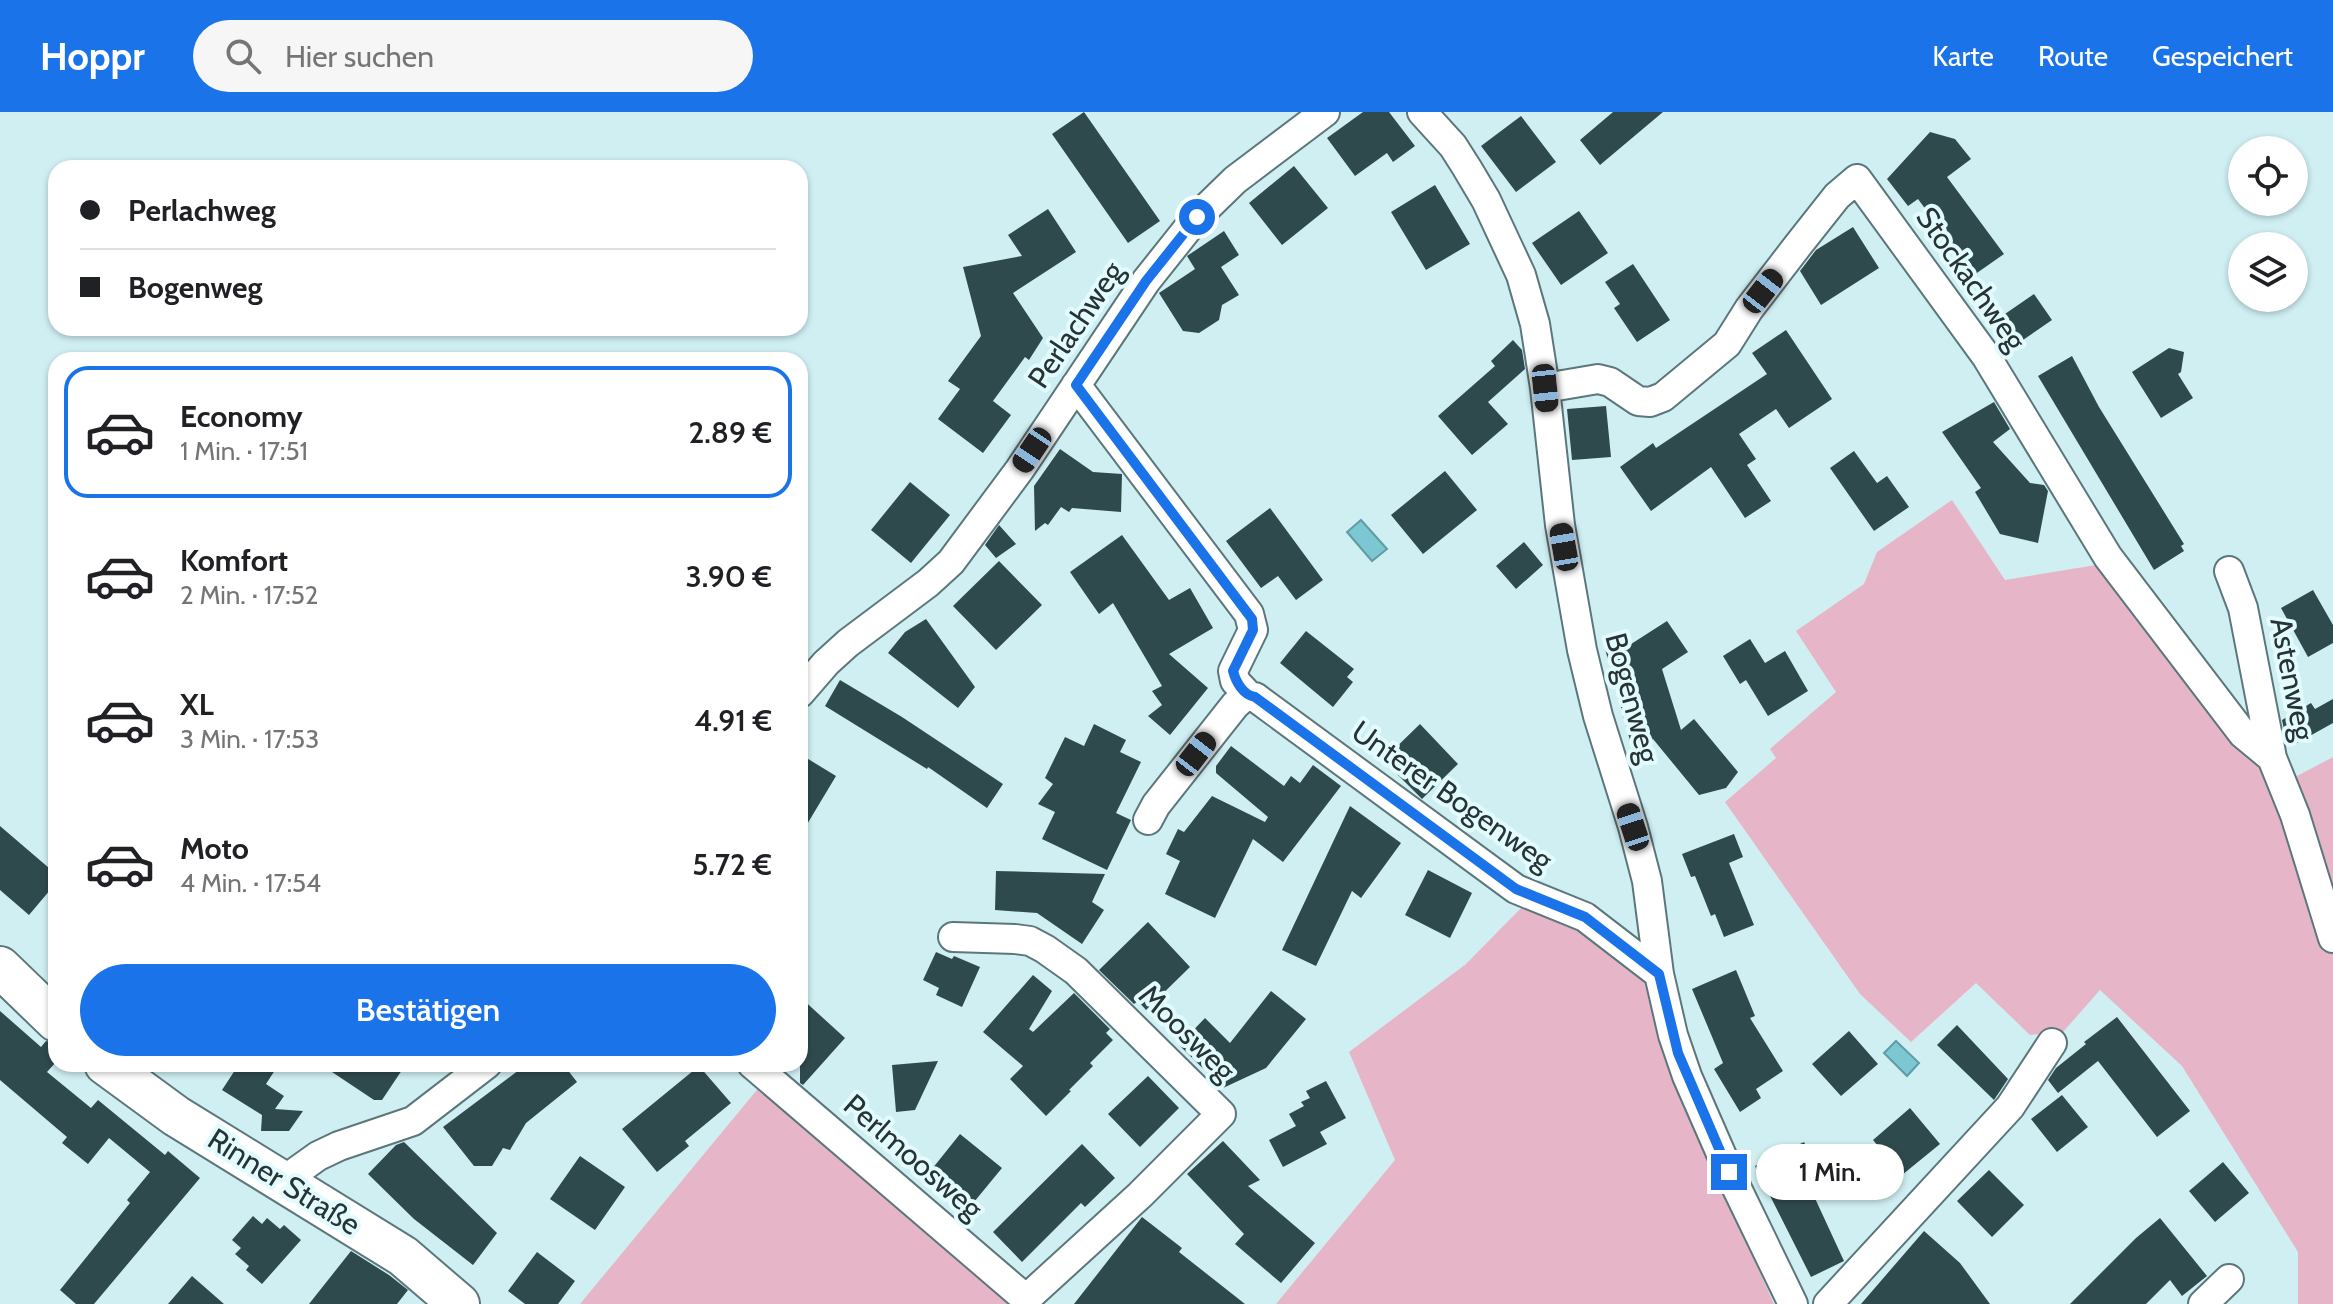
<!DOCTYPE html>
<html lang="de">
<head>
<meta charset="utf-8">
<style>
  :root { --surface:#fff; --page:#f6f6f6; --text:#202124; --muted:#757577; --line:#e0e0e0; --accent:#1a73e8 }
  body { margin:0; font-family:Cabin,sans-serif; background:var(--page); color:var(--text); height:100vh; display:flex; flex-direction:column; font-size:30px; white-space:nowrap }
  * { box-sizing:border-box; margin:0 }
  p { font-size:26px; color:var(--muted) }
  .icon { flex:none; width:44px; height:44px; fill:none; stroke:currentColor; stroke-width:2; stroke-linecap:round; stroke-linejoin:round }
  .map { position:relative; flex:1; overflow:hidden }
  .details { position:absolute; left:48px; top:240px; width:760px; height:720px; display:flex; flex-direction:column; background:var(--surface); border-radius:24px; box-shadow:0 2px 6px #0004 }
  .details>* { flex:none }
  .top-card { position:absolute; left:48px; top:48px; width:760px; height:176px; border-radius:24px; box-shadow:0 2px 6px #0004; display:grid; align-content:center; height:176px; padding:0 32px; background:var(--surface) }
  .controls { position:absolute; left:2228px; top:24px; display:grid; gap:16px }
  .controls a { display:grid; place-items:center; width:80px; height:80px; border-radius:50%; background:var(--surface); box-shadow:0 2px 6px #0004; font-size:40px }
  .end { position:absolute; width:36px; height:36px; margin:-18px; border:10px solid #1a73e8; background:#fff; box-shadow:0 0 0 4px #fff }
  .from { border-radius:50% }
  .bubble { position:absolute; height:56px; border-radius:28px; background:var(--surface); box-shadow:0 2px 6px #0004; font-size:26px; font-weight:600; line-height:56px; text-align:center }
  .car { position:absolute; width:24px; height:48px; margin:-24px -12px; border-radius:10px; box-shadow:0 0 6px 2px #0007; background:linear-gradient(#222 24%,#8ab4d8 0 40%,#222 0 76%,#8ab4d8 0 86%,#222 0) }
  .top-card b { display:flex; align-items:center; gap:28px; height:76px; font-size:30px }
  .top-card b+b { border-top:2px solid var(--line) }
  .top-card i { width:20px; height:20px; background:var(--text) }
  ul { padding:14px 0 0; list-style:none }
  li { display:flex; align-items:center; gap:24px; height:132px; margin:0 16px 12px; padding:0 16px; border:4px solid transparent; border-radius:24px }
  li div { flex:1 }
  li b { display:block; font-size:30px }
  li em { font-style:normal; font-weight:600 }
  li.active { border-color:var(--accent) }
  li>.icon { width:72px; height:72px; stroke-width:1.5 }
  .button { display:flex; gap:16px; margin-top:auto; padding:16px 32px }
  .button a { flex:1; height:92px; border-radius:48px; background:var(--accent); color:#fff; font-size:32px; font-weight:600; line-height:92px; text-align:center }
  header { display:flex; align-items:center; gap:48px; box-sizing:border-box; height:112px; padding:0 40px; background:var(--accent); color:#fff }
  header strong { font-size:38px }
  nav { display:flex; gap:44px; margin-inline-start:auto; font-size:28px }
  .search { width:560px; height:72px; background:var(--page); display:flex; align-items:center; gap:20px; box-sizing:border-box; padding:0 28px; border-radius:44px; color:var(--muted); font-size:30px }
  .map>svg:first-child { display:block }
  .green { fill:#e7b5c8 }
  .water { fill:#7cc8d2; stroke:#629ba3; stroke-width:2 }
  .building { fill:#2f4a4d }
  .lines { fill:none; stroke-linecap:round; stroke-linejoin:round }
  .minor-casing { stroke:#5b777b; stroke-width:32 }
  .secondary-casing { stroke:#5b777b; stroke-width:44 }
  .minor { stroke:#fff; stroke-width:28 }
  .secondary { stroke:#fff; stroke-width:40 }
  .route { stroke:#1a73e8; stroke-width:10 }
  .labels { text-anchor:middle; stroke-width:8; stroke-linejoin:round; paint-order:stroke }
  .street-label { font-size:30px; fill:#273334; stroke:#e2fbff }
</style>
</head>
<body>
<header>
<strong>Hoppr</strong>
<div class="search"><svg class="icon" aria-label="search" viewBox="0 0 24 24"><circle cx="10" cy="10" r="6"/><path d="M15 15l6 6"/></svg>Hier suchen</div>
<nav><a>Karte</a><a>Route</a><a>Gespeichert</a></nav>
</header>
<div class="map">
<svg width="2333" height="1192" viewBox="0 0 2333 1192">
  <rect width="100%" height="100%" fill="#d0eff3"/>
  <path class="green" d="M1952,388L2005,468L2102,452L2278,674L2333,645V1192H2298V1140L2182,954L2100,878L2063,920L2030,923L1976,871L1911,930L1860,882L1725,690L1776,646L1770,637L1836,580L1796,519L1864,472L1877,440Z
    M1525,792L1579,809L1650,872L1672,964L1774,1192H1276L1395,1048L1349,940L1466,852Z
    M761,973L1012,1192H580Z"/>
  <path class="water" d="M1361,408L1387,437L1372,449L1347,420Z
    M1896,929L1919,951L1907,964L1884,941Z"/>
  <path class="building" d="M1084,0L1160,109L1128,131L1052,22Z
    M1363,0H1389L1415,34L1393,50L1387,41L1355,64L1327,26Z
    M1613,0H1663L1600,53L1580,28Z
    M1521,4L1556,50L1516,80L1481,34Z
    M1930,20L1955,27L1971,47L1947,65L2004,142L1974,163L1918,87L1908,94L1887,67Z
    M1294,54L1328,96L1282,133L1249,91Z
    M1435,73L1470,132L1426,158L1391,100Z
    M1048,97L1076,140L1013,181L1043,226L1029,248L1025,245L993,289L1011,303L983,341L938,307L960,277L948,269L981,224L963,155L1022,144L1008,123Z
    M1579,99L1608,141L1561,173L1532,131Z
    M1853,115L1879,156L1821,193L1800,159L1816,138Z
    M1224,119L1239,143L1221,155L1239,183L1222,193L1219,208L1199,221L1183,219L1159,181L1195,157L1187,144Z
    M1633,152L1670,208L1637,230L1614,196L1620,192L1605,170Z
    M2034,182L2052,208L2020,230L2002,204Z
    M1786,218L1832,287L1789,316L1776,297L1739,322L1756,347L1747,353L1771,389L1745,406L1711,355L1651,399L1620,355L1653,331L1656,336L1767,262L1752,241Z
    M1513,228L1522,238L1525,257L1488,290L1508,312L1472,343L1438,304L1495,254L1491,249Z
    M2169,236L2184,240L2181,260L2178,262L2193,286L2161,306L2132,260Z
    M2072,244L2099,295L2184,432L2181,434L2184,439L2154,458L2038,264Z
    M1994,290L2010,317L1993,330L2030,371L2044,373L2048,379L2038,431L2000,422L1975,380L1981,376L1942,320Z
    M1606,294L1611,345L1572,348L1567,297Z
    M1060,337L1093,360L1122,362L1121,400L1072,396L1069,400L1061,395L1048,413L1045,411L1035,419L1034,374Z
    M1854,339L1877,371L1887,364L1909,395L1874,419L1830,356Z
    M1445,359L1477,398L1423,442L1391,403Z
    M910,370L950,403L911,451L871,418Z
    M1270,396L1323,468L1296,488L1278,464L1261,476L1226,429Z
    M999,413L1016,432L996,446L985,433Z
    M1122,423L1169,488L1190,476L1213,516L1169,542L1208,576L1170,623L1148,604L1162,593L1152,579L1162,574L1113,491L1099,502L1070,460Z
    M1524,430L1543,453L1516,477L1496,454Z
    M999,449L1042,493L996,538L953,494Z
    M2313,478L2333,513V531L2308,545L2281,496Z
    M926,507L975,575L958,596L888,541L905,520Z
    M1667,509L1688,540L1662,557L1681,618L1694,607L1738,660L1726,676L1699,683L1653,627L1634,643L1604,533L1621,520L1628,534Z
    M1306,519L1354,557L1347,565L1353,570L1333,595L1280,551Z
    M1750,527L1765,551L1785,539L1808,579L1768,604L1746,568L1740,572L1723,544Z
    M840,568L902,605L1003,672L987,696L928,655L927,657L825,594Z
    M2333,587V611L2290,635L2286,627L2282,608L2311,591L2315,597Z
    M1094,612L1126,628L1120,640L1141,650L1116,701L1131,708L1107,758L1042,727L1055,700L1038,692L1053,672L1045,666L1065,625L1084,634Z
    M1420,612L1458,652L1422,687L1383,648Z
    M1231,634L1284,674L1291,664L1300,671L1313,653L1341,674L1283,750L1253,727L1215,806L1165,782L1180,749L1166,742L1178,717L1184,720L1212,684L1265,710L1268,705L1216,661V654Z
    M800,642L836,664L800,724Z
    M1350,694L1401,731L1361,786L1352,779L1316,854L1282,838Z
    M0,714L56,762V771L29,803L0,778Z
    M1734,722L1743,745L1729,751L1754,813L1724,825L1715,802L1711,804L1695,764L1691,765L1682,742Z
    M1428,758L1472,781L1450,826L1405,803Z
    M996,759L1105,762L1092,790L1104,798L1082,832L1037,801L995,798Z
    M1148,810L1190,855L1146,898L1138,889L1134,892L1099,858Z
    M936,840L952,847L954,844L980,855L962,895L936,883L939,876L923,868Z
    M1736,858L1755,904L1750,906L1783,959L1756,977L1761,986L1740,1000L1714,957L1723,951L1692,877Z
    M1033,863L1052,879L1029,917L1033,920L1074,881L1110,917L1106,921L1113,928L1090,951L1093,954L1069,978L1071,979L1046,1004L1010,967L1023,954L983,920Z
    M1271,879L1306,907L1266,956L1223,976L1179,933L1205,906L1230,931Z
    M800,885L845,926L803,973L800,971Z
    M0,899L41,935L46,929L56,931V950L47,960L91,996L98,988L165,1043L168,1039L200,1066L94,1192H76L60,1178L130,1091L127,1088L150,1060L109,1026L88,1052L62,1031L67,1025L0,968Z
    M2117,905L2190,999L2157,1025L2098,949L2058,981L2048,968L2056,956L2086,932L2084,930Z
    M1957,913L2008,967L1994,988L1937,933Z
    M1849,919L1878,952L1841,984L1812,952Z
    M938,949L915,998L896,1000L892,953Z
    M239,952H279L266,972L284,984L275,997L303,999L289,1019H261L262,1003L222,978Z
    M320,952H406L382,988H374Z
    M527,952H563L577,970L526,1011L510,1038L503,1036L492,1054H474L443,1015Z
    M699,954L731,991L685,1029L689,1034L657,1060L622,1017Z
    M1148,964L1179,996L1140,1035L1108,1002Z
    M1326,969L1346,1006L1320,1020L1327,1032L1283,1055L1269,1028L1296,1014L1289,1002L1304,994L1301,990L1310,986L1306,979Z
    M2062,983L2088,1015L2057,1040L2031,1007Z
    M1910,996L1940,1032L1902,1063L1873,1028Z
    M960,1022L1002,1056L965,1101L924,1067Z
    M1223,1029L1260,1068L1248,1074L1315,1131L1281,1171L1235,1132L1244,1122L1187,1062Z
    M404,1030L497,1121L473,1153L414,1107L368,1062L396,1033Z
    M1804,1030L1826,1076L1813,1082L1844,1149L1811,1165L1755,1054Z
    M1082,1032L1115,1066L1085,1095L1081,1091L1022,1150L993,1120Z
    M580,1044L625,1075L595,1118L550,1087Z
    M2223,1050L2249,1081L2215,1110L2189,1079Z
    M1989,1058L2024,1093L1992,1125L1957,1089Z
    M253,1104L262,1112L267,1106L280,1117L284,1113L301,1128L262,1172L246,1158L249,1154L235,1142L241,1136L232,1128Z
    M1142,1105L1182,1136L1179,1140L1245,1192H1074Z
    M2160,1106L2207,1164L2182,1184L2170,1168L2146,1192H2070L2136,1126Z
    M1924,1119L1960,1151L1990,1192H1861Z
    M351,1139L389,1163L408,1178L397,1192H309Z
    M537,1140L575,1169L558,1192H525L508,1179Z
    M192,1164L224,1192H168Z"/>
  <g class="lines">
    <g class="minor-casing">
      <path id="minor" d="M1422,0L1453,34L1467,56L1486,88L1521,163L1535,212L1545,276L1560,413L1582,538L1598,604L1633,715L1647,769L1659,862L1673,923L1687,964L1729,1060L1793,1192
        M1076,273L1249,502L1253,518L1233,559L1235,569L1249,584
        M1545,276L1598,267L1610,270L1638,289L1650,290L1663,285L1727,232L1749,197L1799,132L1837,84L1857,67L1986,244L2108,445L2243,622L2272,646
        M2229,459L2243,496L2272,646L2295,703L2333,826
        M800,581L826,551L848,531L928,471L951,450L1020,357L1146,169L1197,105L1235,68L1325,0
        M1148,708L1156,693L1235,593L1244,585H1255L1516,777L1585,805L1659,862
        M953,825L1015,827L1030,829L1045,837L1076,859L1221,1002L1140,1083L1026,1187
        M752,952L1026,1187L1027,1192
        M283,1069L318,1044L339,1034L413,1009L487,952
        M1828,1192L2010,995L2052,931
        M2203,1192L2229,1167"/>
    </g>
    <g class="secondary-casing">
      <path id="secondary" d="M0,855L56,909
        M105,952L176,1004L403,1144L459,1192"/>
    </g>
    <use href="#minor" class="minor"/>
    <use href="#secondary" class="secondary"/>
  </g>
  <g class="lines">
    <path class="route" d="M1197,105L1146,169L1076,273L1252,507L1253,518L1233,559C1236,570 1243,583 1255,585L1516,777L1585,805L1659,862L1678,941L1729,1060"/>
  </g>
  <g class="labels">
    <g class="street-label">
      <text transform="translate(1971 167) rotate(55)" y="10">Stockachweg</text>
      <text transform="translate(1076 213) rotate(-56)" y="10">Perlachweg</text>
      <text transform="translate(2292 567) rotate(79)" y="10">Astenweg</text>
      <text transform="translate(1632 586) rotate(75)" y="10">Bogenweg</text>
      <text transform="translate(1452 684) rotate(35)" y="10">Unterer Bogenweg</text>
      <text transform="translate(1187 921) rotate(45)" y="10">Moosweg</text>
      <text transform="translate(913 1045) rotate(41)" y="10">Perlmoosweg</text>
      <text transform="translate(284 1070) rotate(32)" y="10">Rinner Straße</text>
    </g>
  </g>
</svg>
<div class="controls">
<a><svg class="icon" aria-label="locate" viewBox="0 0 24 24"><circle cx="12" cy="12" r="6"/><path d="M12 2v4M12 18v4M2 12h4M18 12h4"/></svg></a>
<a><svg class="icon" aria-label="layers" viewBox="0 0 24 24"><path d="M12 4l9 5-9 5-9-5zM3 14l9 5 9-5"/></svg></a>
</div>
<i class="end from" style="left:1197px;top:105px"></i>
<i class="end" style="left:1729px;top:1060px"></i>
<div class="bubble" style="left:1756px;top:1032px;width:148px">1 Min.</div>
<i class="car" style="left:1763px;top:179px;rotate:38deg"></i>
<i class="car" style="left:1545px;top:276px;rotate:174deg"></i>
<i class="car" style="left:1032px;top:338px;rotate:214deg"></i>
<i class="car" style="left:1564px;top:435px;rotate:350deg"></i>
<i class="car" style="left:1196px;top:642px;rotate:38deg"></i>
<i class="car" style="left:1633px;top:715px;rotate:342deg"></i>
<div class="top-card">
<b><i class="from"></i>Perlachweg</b>
<b><i></i>Bogenweg</b>
</div>
<section class="details">
<ul>
<li class="active"><svg class="icon" aria-label="car" viewBox="0 0 24 24"><path d="M5 17H2v-5l4-1 3-4h7l3 4 3 1v5h-3M9 17h6M6 11h13"/><circle cx="7" cy="17" r="2"/><circle cx="17" cy="17" r="2"/></svg><div><b>Economy</b><p>1 Min. · 17:51</p></div><em>2.89 €</em></li>
<li><svg class="icon" aria-label="car" viewBox="0 0 24 24"><path d="M5 17H2v-5l4-1 3-4h7l3 4 3 1v5h-3M9 17h6M6 11h13"/><circle cx="7" cy="17" r="2"/><circle cx="17" cy="17" r="2"/></svg><div><b>Komfort</b><p>2 Min. · 17:52</p></div><em>3.90 €</em></li>
<li><svg class="icon" aria-label="car" viewBox="0 0 24 24"><path d="M5 17H2v-5l4-1 3-4h7l3 4 3 1v5h-3M9 17h6M6 11h13"/><circle cx="7" cy="17" r="2"/><circle cx="17" cy="17" r="2"/></svg><div><b>XL</b><p>3 Min. · 17:53</p></div><em>4.91 €</em></li>
<li><svg class="icon" aria-label="car" viewBox="0 0 24 24"><path d="M5 17H2v-5l4-1 3-4h7l3 4 3 1v5h-3M9 17h6M6 11h13"/><circle cx="7" cy="17" r="2"/><circle cx="17" cy="17" r="2"/></svg><div><b>Moto</b><p>4 Min. · 17:54</p></div><em>5.72 €</em></li>
</ul>
<div class="button"><a>Bestätigen</a></div>
</section>
</div>
</body>
</html>
